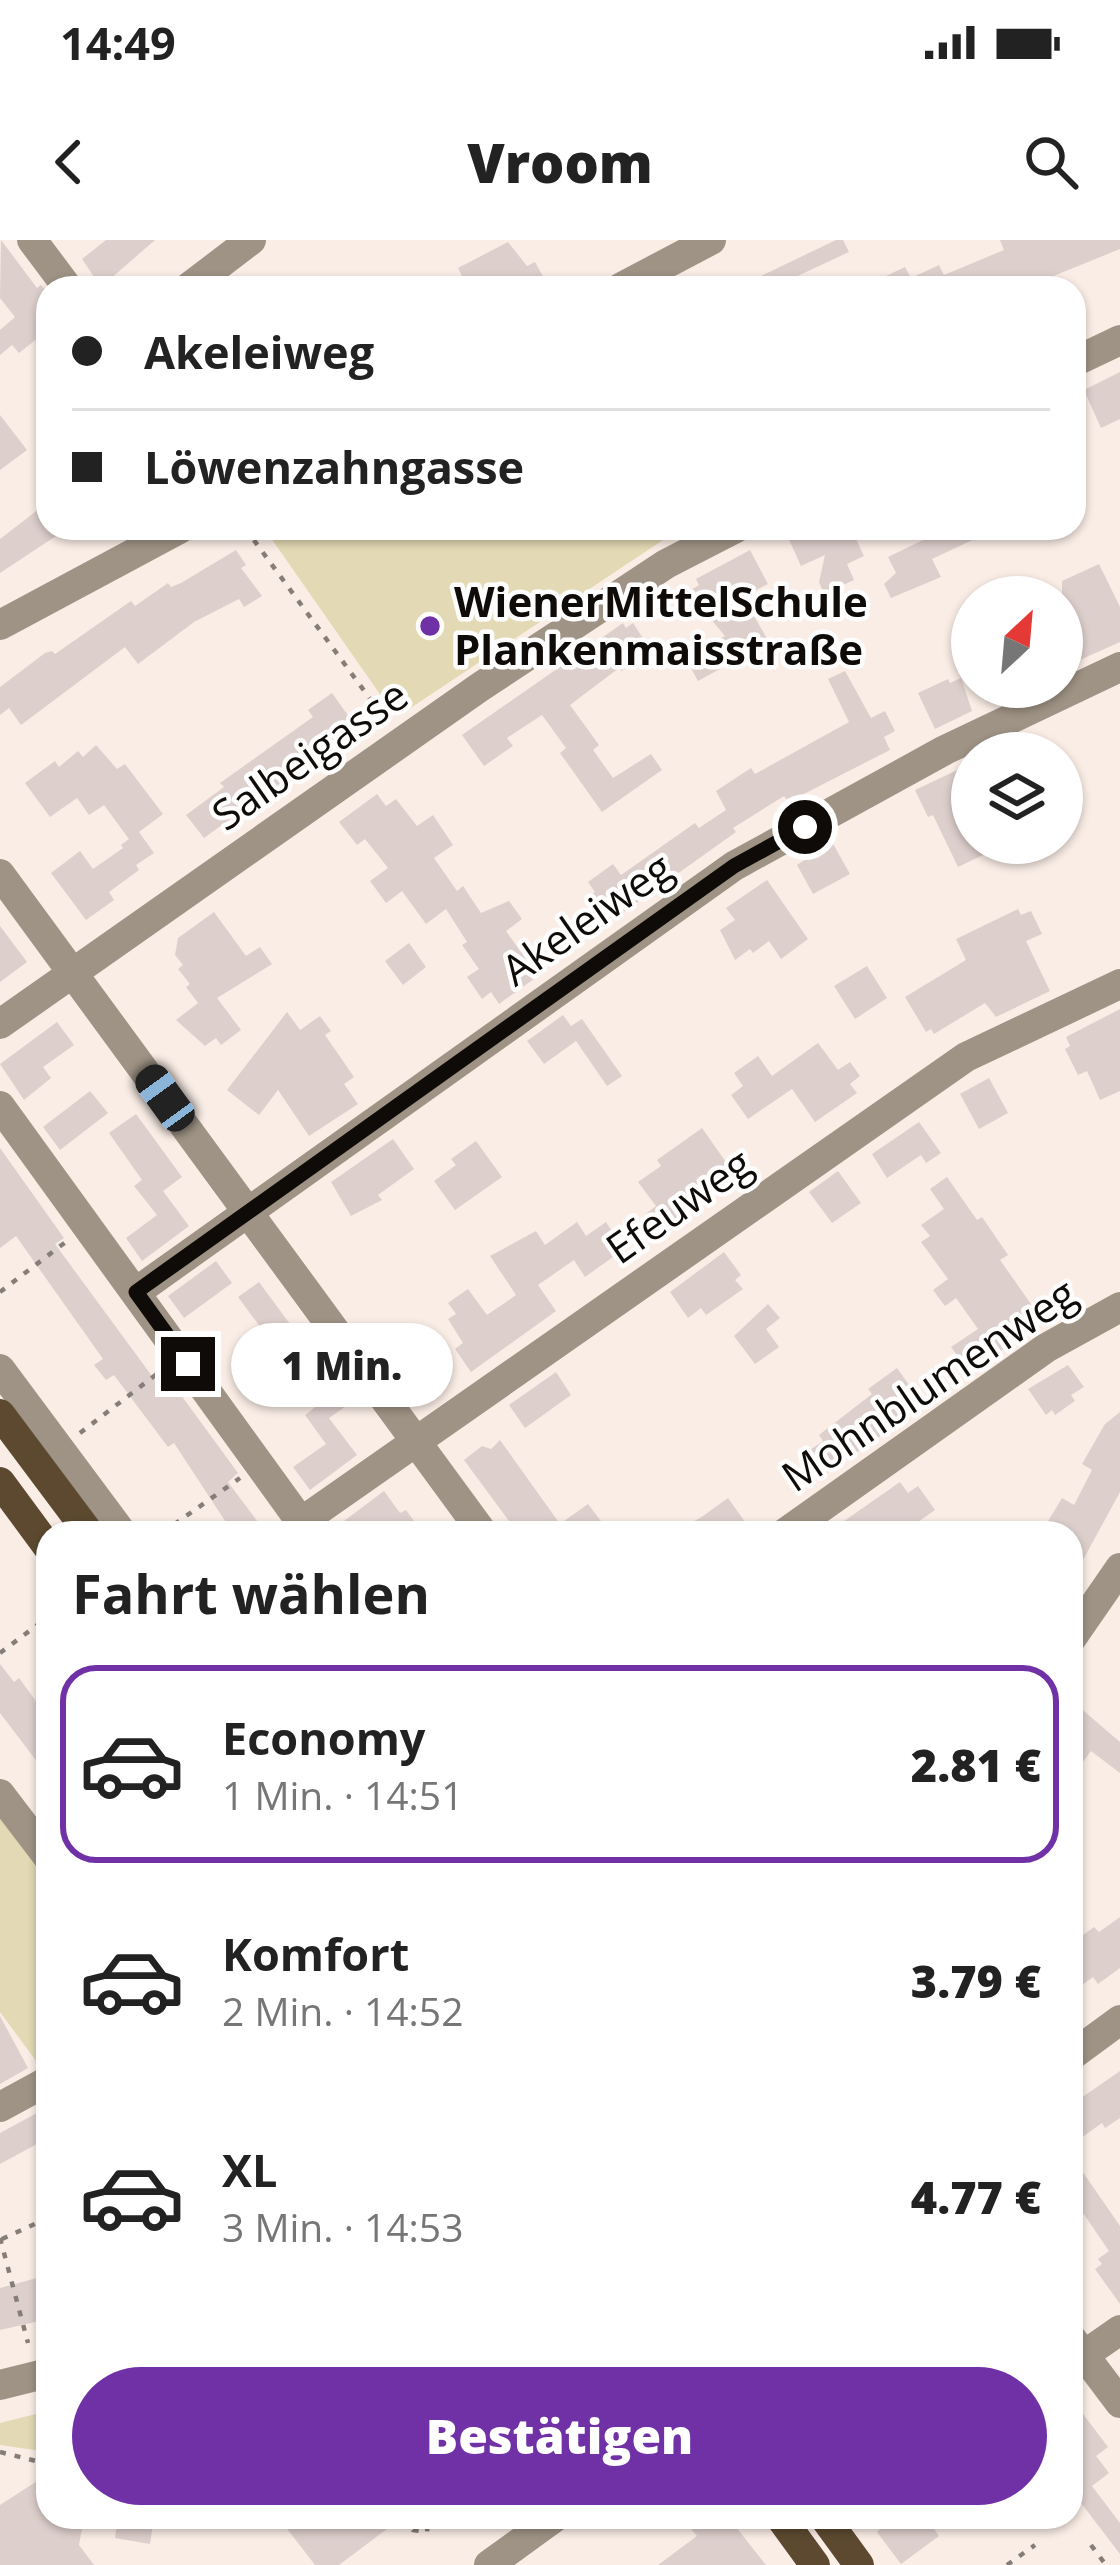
<!DOCTYPE html>
<html lang="de">
<head>
<meta charset="utf-8">
<style>
  :root { --surface:#fff; --page:#f2f2f2; --text:#222; --muted:#767676; --line:#e0e0e0; --accent:#7031a6 }
  body { margin:0; font-family:"Open Sans",sans-serif; background:var(--page); color:var(--text); height:100vh; display:flex; flex-direction:column; font-size:45px; white-space:nowrap }
  * { box-sizing:border-box; margin:0 }
  p { font-size:39px; color:var(--muted) }
  .icon { flex:none; width:66px; height:66px; fill:none; stroke:currentColor; stroke-width:2; stroke-linecap:round; stroke-linejoin:round }
  .map { position:relative; flex:1; overflow:hidden }
  .details { position:absolute; left:36px; top:1281px; width:1047px; height:1008px; display:flex; flex-direction:column; background:var(--surface); border-radius:36px; box-shadow:0 3px 9px #0004 }
  .details>* { flex:none }
  .banner { position:absolute; left:36px; top:36px; width:1050px; height:264px; border-radius:36px; box-shadow:0 3px 9px #0004; display:grid; align-content:center; height:264px; padding:0 36px; background:var(--surface) }
  .needle { width:78px; rotate:26deg }
  .buttons { position:absolute; left:951px; top:336px; display:grid; gap:24px }
  .buttons a { display:grid; place-items:center; width:132px; height:132px; border-radius:50%; background:var(--surface); box-shadow:0 3px 9px #0004; font-size:60px }
  .end { position:absolute; width:54px; height:54px; margin:-27px; border:15px solid #0f0b08; background:#fff; box-shadow:0 0 0 6px #fff }
  .from { border-radius:50% }
  .bubble { position:absolute; height:84px; border-radius:42px; background:var(--surface); box-shadow:0 3px 9px #0004; font-size:39px; font-weight:800; line-height:84px; text-align:center }
  .car { position:absolute; width:36px; height:72px; margin:-36px -18px; border-radius:15px; box-shadow:0 0 9px 3px #0007; background:linear-gradient(#222 24%,#8ab4d8 0 40%,#222 0 76%,#8ab4d8 0 86%,#222 0) }
  .banner b { display:flex; align-items:center; gap:42px; height:114px; font-size:45px }
  .banner b+b { border-top:3px solid var(--line) }
  .banner i { width:30px; height:30px; background:var(--text) }
  ul { padding:0; list-style:none }
  li { display:flex; align-items:center; gap:36px; height:198px; margin:0 24px 18px; padding:0 12px; border:6px solid transparent; border-radius:36px }
  li div { flex:1 }
  li b { display:block; font-size:45px }
  li em { font-style:normal; font-weight:800 }
  li.current { border-color:var(--accent) }
  li>.icon { width:108px; height:108px; stroke-width:1.5 }
  h2 { padding:0 36px; font-size:54px; line-height:144px }
  .cta { display:flex; gap:24px; margin-top:auto; padding:24px 36px }
  .cta a { flex:1; height:138px; border-radius:72px; background:var(--accent); color:#fff; font-size:48px; font-weight:800; line-height:138px; text-align:center }
  .status { display:flex; justify-content:space-between; align-items:center; height:84px; padding:0 60px; background:var(--surface); direction:ltr }
  .status svg { height:33px; fill:currentColor }
  header { display:flex; justify-content:space-between; align-items:center; height:156px; padding:0 36px; background:var(--surface); font-size:54px; font-weight:800 }
  .map>svg:first-child { display:block }
  .green { fill:#e3d9b4 }
  .building { fill:#ddcfcc }
  .lines { fill:none; stroke-linecap:round; stroke-linejoin:round }
  .path { stroke:#857d78; stroke-width:4.5; stroke-dasharray:6 9; stroke-linecap:butt }
  .minor { stroke:#9f9385; stroke-width:30 }
  .major { stroke:#5c4930; stroke-width:30 }
  .route { stroke:#0f0b08; stroke-width:15 }
  .poi-dot { fill:#7031a6; stroke:#fdfdfd; stroke-width:4.5 }
  .labels { text-anchor:middle; stroke-width:9; stroke-linejoin:round; paint-order:stroke }
  .poi-label { font-size:42px; font-weight:bold; fill:#0f0b08; stroke:#fdfdfd; text-anchor:start }
  .street-label { font-size:42px; fill:#0f0b08; stroke:#fdfdfd }
</style>
</head>
<body>
<div class="status"><b>14:49</b><svg viewBox="0 0 49 12"><path d="M0 12V9h3v3zM5 12V6h3v6zM10 12V3h3v9zM15 12V0h3v12zM26 1h20v11H26zM47 4h2v5h-2z"/></svg></div>
<header><svg class="icon" aria-label="back" viewBox="0 0 24 24"><path d="M15 5l-7 7 7 7"/></svg>Vroom<svg class="icon" aria-label="search" viewBox="0 0 24 24"><circle cx="10" cy="10" r="6"/><path d="M15 15l6 6"/></svg></header>
<div class="map">
<svg width="1120" height="2325" viewBox="0 0 1120 2325">
  <rect width="100%" height="100%" fill="#faede6"/>
  <path class="green" d="M264,288H681L400,475L391,470Z
    M0,1568L48,1633V1831L45,1833L0,1772Z
    M48,2171V2212L0,2205V2183Z"/>
  <path class="building" d="M1,0L37,48L41,45L48,54V90L19,113L12,105L0,115V90L15,77L0,58Z
    M106,0H155L101,47L82,19Z
    M836,0H843L849,12L787,41L790,48H736Z
    M1000,0H1120V9L1024,48H861L905,27L911,38L939,25L944,35L1004,10Z
    M508,2L527,26L535,22L545,40L530,48H468L458,28Z
    M1120,132V179L1101,188L1084,150Z
    M0,175L27,210L0,230Z
    M48,262V288H68L0,333V299Z
    M797,288H851L864,316L847,324L854,340L824,354L819,342L825,315L801,326L786,293Z
    M916,288H998L932,319L941,337L891,358L884,344L896,333L888,317L923,300Z
    M236,310L246,325L241,328L262,356L244,367L239,359L194,382L138,424L125,407L21,485L9,468L0,475V447L45,413L52,411L55,414L131,361L135,366L168,343L171,347L181,343Z
    M750,310L768,344L743,357L769,402L698,441L685,417L725,396L688,352L699,345L696,339Z
    M1099,324L1120,367V402L1062,428V341Z
    M623,383L626,388L633,383L644,400L636,404L642,413L635,418L637,422L621,431L619,428L570,465L599,505L593,510L613,538L651,514L662,530L602,572L560,513L566,508L542,475L507,498L513,506L484,526L462,495Z
    M845,431L871,478L885,471L895,491L884,497L890,510L788,562L784,556L733,588L736,592L614,679L606,668L601,673L589,656L595,652L588,642L613,624L621,635L695,583L699,588L726,570L716,551L751,528L755,534L849,482L828,439Z
    M961,438L972,471L935,489L918,453L948,439L950,443Z
    M332,453L357,488L204,598L186,575L224,547L220,543L313,477L308,470Z
    M96,505L117,529L125,524L163,574L131,598L139,592L154,613L136,625L139,630L109,652L114,660L86,680L51,633L80,611L93,629L123,608L121,605L129,599L104,565L89,575L77,558L50,577L25,543L55,521L59,527L78,511L83,517Z
    M972,523V603H1008L958,627L933,575L928,577L915,550Z
    M377,554L386,566L396,559L417,586L433,575L453,605L434,618L457,651L463,646L481,673L509,661L522,679L506,691L538,736L499,764L491,752L482,759L467,737L479,729L462,705L467,702L446,669L426,684L402,651L386,663L370,641L388,628L365,599L357,605L339,582Z
    M832,602L850,634L813,654L797,625Z
    M767,640L808,699L781,719L769,701L753,713L750,709L735,720L720,690L735,680L726,668Z
    M1018,669L1021,675L1031,671L1042,694L1026,701L1050,751L996,777L985,763L934,794L931,789L926,792L905,757L966,720L956,699Z
    M214,672L246,716L260,707L272,724L217,758L241,790L221,805L216,798L205,806L176,780L198,763L186,747L190,744L178,729L183,725L175,715L178,698Z
    M0,686L27,722L0,742Z
    M409,703L426,727L403,745L385,721Z
    M867,726L887,758L855,779L834,746Z
    M1120,769V851L1100,860L1087,831L1078,835L1065,809L1070,806L1066,797Z
    M287,772L300,790L320,776L331,791L325,795L354,837L344,844L358,864L309,896L278,850L259,875L227,850Z
    M563,775L571,786L582,779L622,836L607,846L576,801L544,824L527,801Z
    M57,782L74,805L43,827L51,838L24,860L0,824Z
    M818,803L838,830L850,822L860,836L850,844L857,853L815,882L792,849L748,879L731,855L743,846L734,833L758,816L772,836Z
    M989,838L1008,873L979,889L960,854Z
    M90,851L108,873L60,910L43,887Z
    M136,874L182,937L163,951L189,986L142,1021L126,998L157,975L134,946L142,940L109,893Z
    M919,882L941,913L926,923L921,915L887,938L872,914Z
    M702,888L740,942L724,953L717,943L689,963L693,968L688,972L690,976L658,998L643,976L656,966L638,942L661,926L657,920Z
    M393,899L414,929L378,955L382,960L351,976L331,942Z
    M476,901L502,937L455,970L434,941L456,925L451,919Z
    M0,908L64,998L55,1004L160,1147L170,1140L238,1233L228,1242L266,1293H233L174,1203L168,1207L114,1135L106,1140L94,1125L103,1119L16,996L0,1008Z
    M838,931L861,963L832,983L809,952Z
    M947,937L977,980L982,977L1008,1015L1000,1020L1043,1081L985,1122L977,1111L962,1122L951,1107L978,1089L956,1058L945,1066L933,1050L948,1039L921,1002L930,996L921,985L944,969L930,949Z
    M577,982L586,996L606,982L624,1009L585,1037L574,1020L538,1045L556,1071L471,1132L455,1109L463,1103L448,1079L456,1074L448,1063L468,1049L487,1075L516,1055L490,1016L536,991L545,1005Z
    M724,1012L741,1035L735,1040L743,1049L706,1075L701,1068L688,1078L670,1052Z
    M216,1021L232,1043L184,1078L168,1056Z
    M259,1042L349,1164L329,1178L357,1215L310,1250L293,1227L326,1204L305,1175L318,1165L238,1057Z
    M768,1064L780,1078L766,1089L779,1107L755,1124L734,1096Z
    M1068,1125L1084,1147L1071,1155L1075,1161L1055,1175L1052,1170L1046,1175L1028,1149Z
    M897,1128L924,1166L821,1237L804,1214L823,1201L819,1195L872,1154L868,1149Z
    M556,1132L571,1155L525,1188L509,1165Z
    M1120,1172V1252L1071,1342V1293H1041L1062,1258L1074,1265L1092,1230L1082,1224L1105,1184Z
    M500,1200L560,1284L588,1264L610,1293H502L501,1287L509,1281L464,1220L482,1206L491,1209Z
    M900,1242L908,1253L918,1246L935,1270L902,1293H827Z
    M384,1251L400,1273L406,1270L423,1293H328Z
    M728,1258L753,1293H674L703,1276Z
    M0,1424L14,1442L19,1438L41,1468L48,1463V1536L0,1473Z
    M1071,1460L1120,1502V1533L1091,1511L1071,1538Z
    M1120,1677V1728L1098,1744L1093,1737L1071,1753V1704L1094,1687L1099,1692Z
    M0,1776L28,1828L0,1844Z
    M1120,1831V1878L1105,1888L1102,1883L1071,1905V1865Z
    M48,1867V1898L0,1924V1893Z
    M1071,1915L1120,1986V2064L1095,2029L1102,2024L1098,2019L1109,2011L1083,1973L1071,1982Z
    M48,2035V2079L0,2090V2048Z
    M1071,2158L1108,2207L1096,2216L1109,2233L1092,2246L1120,2283V2314L1071,2250Z
    M48,2234V2277H84L79,2305L94,2325H0V2265Z
    M118,2277H154L150,2304L115,2298Z
    M278,2277L342,2281L347,2277H403L339,2325H315Z
    M681,2277H728L766,2325H658L697,2296Z
    M886,2277H926L939,2296L901,2324L877,2292L880,2289L876,2284Z"/>
  <g class="lines">
    <path class="path" d="M245,288L387,482
      M0,1052L67,1001
      M80,1193L162,1130
      M162,1293L240,1238
      M0,1413L48,1377
      M0,1998L28,2103
      M2,1999L48,1978
      M0,2212L44,2223
      M405,2277L413,2290L427,2292L428,2281
      M1091,2305L1106,2325
      M1007,2325L1035,2305"/>
    <path class="minor" d="M32,0L68,48
      M188,48L251,0
      M620,48L711,0
      M1074,122L1120,100
      M0,385L181,288
      M0,634L483,1293
      M0,784L480,447L666,324L736,288
      M0,866L309,1293
      M136,1052L734,626L945,510L1120,427
      M0,1129L122,1293
      M301,1282L966,817L1120,744
      M785,1293L1046,1108L1120,1067
      M1071,1399L1120,1328
      M0,1554L48,1617
      M1071,1816L1120,1780
      M0,1867L48,1841
      M1071,2098L1120,2163
      M1084,2115L1120,2090
      M0,2145L48,2133
      M489,2325L555,2277"/>
    <path class="major" d="M0,1174L89,1293
      M0,1242L48,1307
      M780,2277L815,2325
      M824,2277L859,2325"/>
  </g>
  <g class="lines">
    <path class="route" d="M188,1124L136,1052L734,626L805,587"/>
  </g>
  <circle class="poi-dot" cx="430" cy="386" r="12"/>
  <g class="labels">
    <g class="poi-label">
      <text x="454" y="377">WienerMittelSchule<tspan x="454" dy="48">Plankenmaisstraße</tspan></text>
    </g>
    <g class="street-label">
      <text transform="translate(310 515) rotate(-35)" y="15">Salbeigasse</text>
      <text transform="translate(587 679) rotate(-35)" y="15">Akeleiweg</text>
      <text transform="translate(679 966) rotate(-35)" y="15">Efeuweg</text>
      <text transform="translate(929 1145) rotate(-34)" y="15">Mohnblumenweg</text>
    </g>
  </g>
</svg>
<div class="buttons">
<a><svg class="needle" viewBox="-14 -14 28 28"><path d="M0-13l5 13h-10z" fill="#e53935"/><path d="M0 13l5-13h-10z" fill="#767676"/></svg></a>
<a><svg class="icon" aria-label="layers" viewBox="0 0 24 24"><path d="M12 4l9 5-9 5-9-5zM3 14l9 5 9-5"/></svg></a>
</div>
<i class="end from" style="left:805px;top:587px"></i>
<i class="end" style="left:188px;top:1124px"></i>
<div class="bubble" style="left:231px;top:1083px;width:222px">1 Min.</div>
<i class="car" style="left:165px;top:858px;rotate:324deg"></i>
<div class="banner">
<b><i class="from"></i>Akeleiweg</b>
<b><i></i>Löwenzahngasse</b>
</div>
<section class="details">
<h2>Fahrt wählen</h2>
<ul>
<li class="current"><svg class="icon" aria-label="car" viewBox="0 0 24 24"><path d="M5 17H2v-5l4-1 3-4h7l3 4 3 1v5h-3M9 17h6M6 11h13"/><circle cx="7" cy="17" r="2"/><circle cx="17" cy="17" r="2"/></svg><div><b>Economy</b><p>1 Min. · 14:51</p></div><em>2.81 €</em></li>
<li><svg class="icon" aria-label="car" viewBox="0 0 24 24"><path d="M5 17H2v-5l4-1 3-4h7l3 4 3 1v5h-3M9 17h6M6 11h13"/><circle cx="7" cy="17" r="2"/><circle cx="17" cy="17" r="2"/></svg><div><b>Komfort</b><p>2 Min. · 14:52</p></div><em>3.79 €</em></li>
<li><svg class="icon" aria-label="car" viewBox="0 0 24 24"><path d="M5 17H2v-5l4-1 3-4h7l3 4 3 1v5h-3M9 17h6M6 11h13"/><circle cx="7" cy="17" r="2"/><circle cx="17" cy="17" r="2"/></svg><div><b>XL</b><p>3 Min. · 14:53</p></div><em>4.77 €</em></li>
</ul>
<div class="cta"><a>Bestätigen</a></div>
</section>
</div>
</body>
</html>
